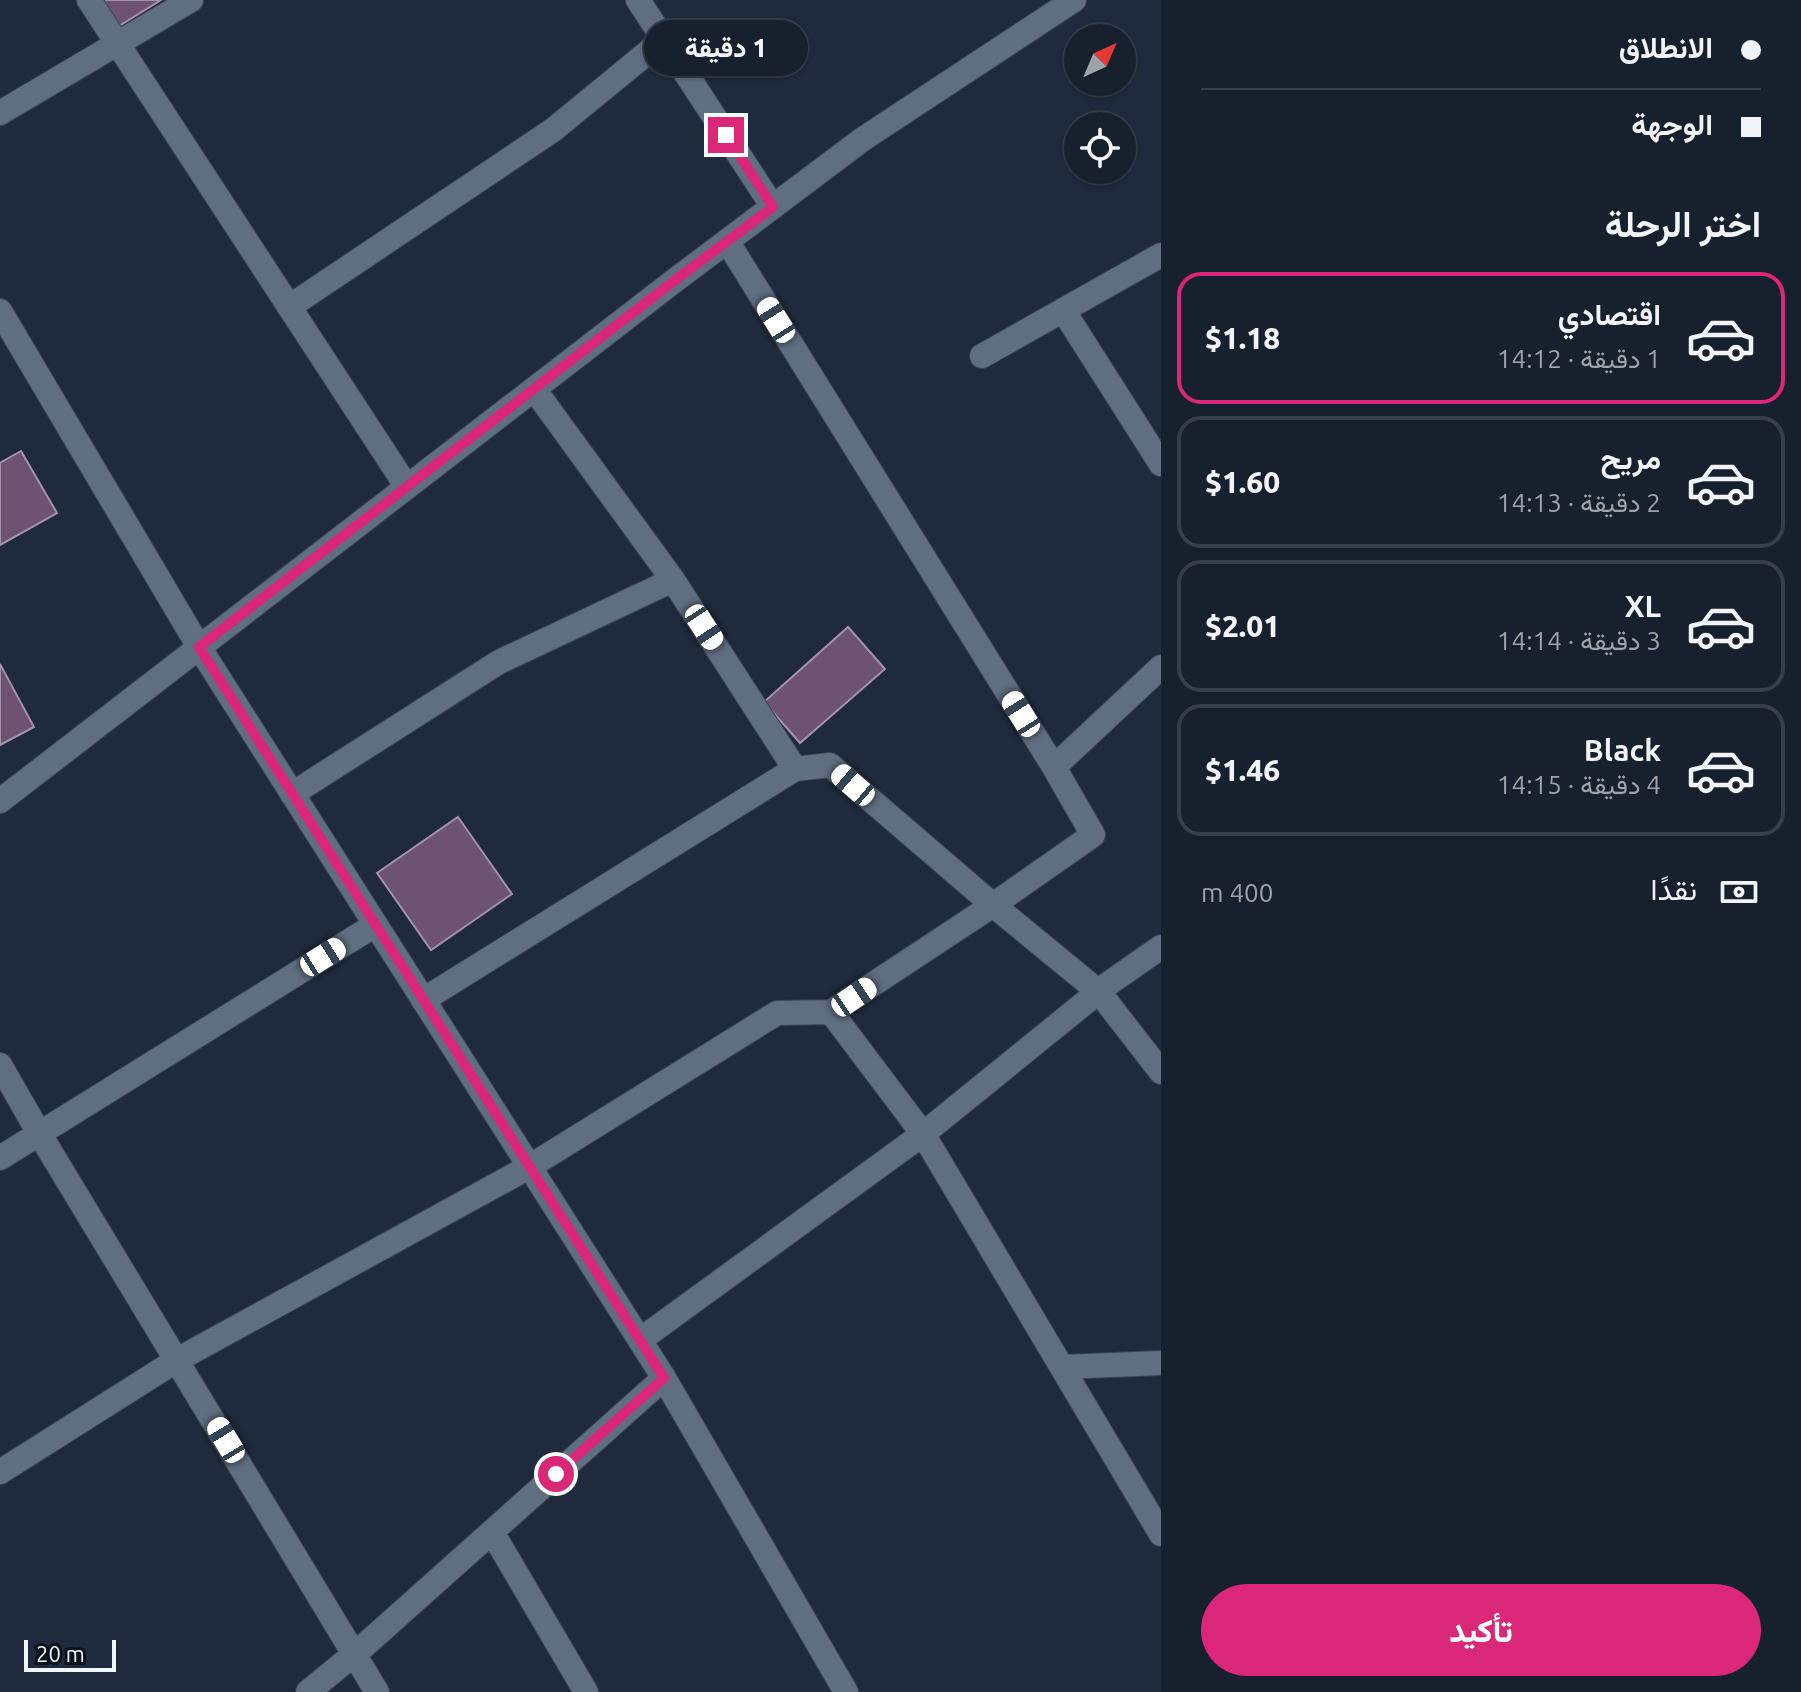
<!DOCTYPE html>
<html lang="ar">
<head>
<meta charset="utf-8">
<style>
  :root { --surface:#17202d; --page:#242d39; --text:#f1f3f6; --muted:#9ea3aa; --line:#363e49; --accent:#db2777 }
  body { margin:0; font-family:Ubuntu,Vazirmatn,sans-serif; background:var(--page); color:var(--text); direction:rtl; height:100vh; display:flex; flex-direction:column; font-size:30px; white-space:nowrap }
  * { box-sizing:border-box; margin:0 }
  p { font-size:26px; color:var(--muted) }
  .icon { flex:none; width:44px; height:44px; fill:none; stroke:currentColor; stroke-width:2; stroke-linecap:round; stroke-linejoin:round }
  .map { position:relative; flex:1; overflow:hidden; direction:ltr }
  .drawer { display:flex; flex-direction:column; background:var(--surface); width:640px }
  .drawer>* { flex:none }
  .top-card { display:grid; align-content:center; height:176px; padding:0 40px; background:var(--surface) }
  .needle { width:52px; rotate:44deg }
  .fabs { position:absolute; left:1064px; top:24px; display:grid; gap:16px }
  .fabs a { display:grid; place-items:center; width:72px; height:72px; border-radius:50%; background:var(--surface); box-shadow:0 2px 6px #0004,0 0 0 2px var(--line); font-size:40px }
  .scale { position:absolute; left:24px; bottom:20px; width:92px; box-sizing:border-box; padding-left:8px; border:4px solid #f1f5fd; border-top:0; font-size:22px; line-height:28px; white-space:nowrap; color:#f1f5fd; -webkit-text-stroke:6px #0d131b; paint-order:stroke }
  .end { position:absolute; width:36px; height:36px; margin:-18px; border:10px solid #db2777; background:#fff; box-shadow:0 0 0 4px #fff }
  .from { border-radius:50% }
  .bubble { position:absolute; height:56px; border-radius:28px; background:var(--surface); box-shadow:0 2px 6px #0004,0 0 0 2px var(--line); font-size:26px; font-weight:800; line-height:56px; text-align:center; direction:rtl }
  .car { position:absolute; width:24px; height:48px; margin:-24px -12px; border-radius:10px; box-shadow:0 0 6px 2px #0007; background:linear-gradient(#fff 24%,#345 0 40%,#fff 0 76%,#345 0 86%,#fff 0) }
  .top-card b { display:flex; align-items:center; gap:28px; height:76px; font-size:30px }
  .top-card b+b { border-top:2px solid var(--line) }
  .top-card i { width:20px; height:20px; background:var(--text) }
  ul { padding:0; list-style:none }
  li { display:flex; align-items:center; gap:24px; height:132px; margin:0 16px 12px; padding:0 24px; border:4px solid var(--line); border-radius:24px }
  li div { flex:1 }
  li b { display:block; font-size:30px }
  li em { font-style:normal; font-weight:800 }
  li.on { border-color:var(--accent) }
  li>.icon { width:72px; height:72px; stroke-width:1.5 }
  h2 { padding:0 40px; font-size:36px; line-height:96px }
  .pay { display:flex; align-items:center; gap:20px; height:88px; padding:0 40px; font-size:30px }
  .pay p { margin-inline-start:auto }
  .button { display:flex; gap:16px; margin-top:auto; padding:16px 40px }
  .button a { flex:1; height:92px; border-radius:48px; background:var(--accent); color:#fff; font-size:32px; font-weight:800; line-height:92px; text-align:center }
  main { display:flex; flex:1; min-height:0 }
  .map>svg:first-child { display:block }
  .building { fill:#6d5370; stroke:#a492a6; stroke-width:2 }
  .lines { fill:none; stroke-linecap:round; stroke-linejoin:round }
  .minor-casing { stroke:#3b4552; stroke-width:26 }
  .minor { stroke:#606e82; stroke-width:24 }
  .route { stroke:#db2777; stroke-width:10 }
</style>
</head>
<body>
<main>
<section class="drawer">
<div class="top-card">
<b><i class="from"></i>الانطلاق</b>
<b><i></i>الوجهة</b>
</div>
<h2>اختر الرحلة</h2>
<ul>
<li class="on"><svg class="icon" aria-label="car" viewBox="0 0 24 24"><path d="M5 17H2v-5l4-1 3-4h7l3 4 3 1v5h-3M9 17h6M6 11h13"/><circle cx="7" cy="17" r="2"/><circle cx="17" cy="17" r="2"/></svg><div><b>اقتصادي</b><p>1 دقيقة · 14:12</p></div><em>$1.18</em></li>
<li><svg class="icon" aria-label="car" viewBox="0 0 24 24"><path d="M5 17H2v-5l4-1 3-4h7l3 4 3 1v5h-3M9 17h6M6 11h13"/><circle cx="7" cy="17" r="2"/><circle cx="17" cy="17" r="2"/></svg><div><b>مريح</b><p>2 دقيقة · 14:13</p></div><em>$1.60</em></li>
<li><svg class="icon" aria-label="car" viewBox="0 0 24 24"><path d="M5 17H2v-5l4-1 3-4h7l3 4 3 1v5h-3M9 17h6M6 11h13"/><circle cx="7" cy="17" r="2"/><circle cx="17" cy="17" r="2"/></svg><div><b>XL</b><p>3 دقيقة · 14:14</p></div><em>$2.01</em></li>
<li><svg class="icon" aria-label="car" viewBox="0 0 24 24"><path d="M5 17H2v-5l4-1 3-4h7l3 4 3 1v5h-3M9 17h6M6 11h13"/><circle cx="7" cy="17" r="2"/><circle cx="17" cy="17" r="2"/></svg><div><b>Black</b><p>4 دقيقة · 14:15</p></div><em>$1.46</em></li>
</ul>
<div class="pay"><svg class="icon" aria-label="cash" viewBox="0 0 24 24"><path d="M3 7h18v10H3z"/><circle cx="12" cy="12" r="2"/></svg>نقدًا<p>400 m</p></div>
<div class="button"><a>تأكيد</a></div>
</section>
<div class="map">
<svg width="1161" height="1692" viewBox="0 0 1161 1692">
  <rect width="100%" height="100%" fill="#1f2a3c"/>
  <path class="building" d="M103,0H161L119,26Z
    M21,451L57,513L0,545V463Z
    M848,627L885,669L800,743L764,702Z
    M0,664L34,727L0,745Z
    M458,817L512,894L431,950L377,873Z"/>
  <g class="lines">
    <g class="minor-casing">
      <path id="minor" d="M89,0L407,487
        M638,0L773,207
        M0,113L191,0
        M289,307L553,130L664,39
        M1063,310L1161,464
        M0,311L199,647L664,1378L846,1692
        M982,356L1161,255
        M1054,767L1161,667
        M795,769L830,765L993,905L1099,992L1161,1072
        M292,794L499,662L673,580
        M0,801L674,281L863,139L1074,0
        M423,1000L795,769L673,580L534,389
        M831,1012L923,1134L1161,1534
        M0,1065L39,1133L377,1692
        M0,1158L375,925
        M640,1340L923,1134L1108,984L1161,947
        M1062,1367L1161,1363
        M0,1472L177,1360L529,1167L777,1013L831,1012L993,905L1093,835L1054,767L727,241
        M492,1532L586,1692
        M308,1692L364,1646L664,1378"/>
    </g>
    <use href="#minor" class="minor"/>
  </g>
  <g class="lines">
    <path class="route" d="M556,1474L664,1378L199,647L674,281L773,207L726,135"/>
  </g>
</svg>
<div class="fabs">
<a><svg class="needle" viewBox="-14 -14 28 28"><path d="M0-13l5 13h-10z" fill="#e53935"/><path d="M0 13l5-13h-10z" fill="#9ea3aa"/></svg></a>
<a><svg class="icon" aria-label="locate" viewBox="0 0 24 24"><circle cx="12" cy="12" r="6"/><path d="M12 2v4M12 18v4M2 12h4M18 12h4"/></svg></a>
</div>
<div class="scale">20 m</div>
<i class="end from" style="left:556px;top:1474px"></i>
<i class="end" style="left:726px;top:135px"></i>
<div class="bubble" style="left:644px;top:20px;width:164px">1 دقيقة</div>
<i class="car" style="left:776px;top:320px;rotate:328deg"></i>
<i class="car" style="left:704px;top:627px;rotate:147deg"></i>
<i class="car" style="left:1021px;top:714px;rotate:328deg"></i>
<i class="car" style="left:853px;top:785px;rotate:311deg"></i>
<i class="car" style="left:323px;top:957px;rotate:58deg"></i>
<i class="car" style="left:854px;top:997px;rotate:56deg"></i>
<i class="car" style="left:226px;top:1440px;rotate:329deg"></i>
</div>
</main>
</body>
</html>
